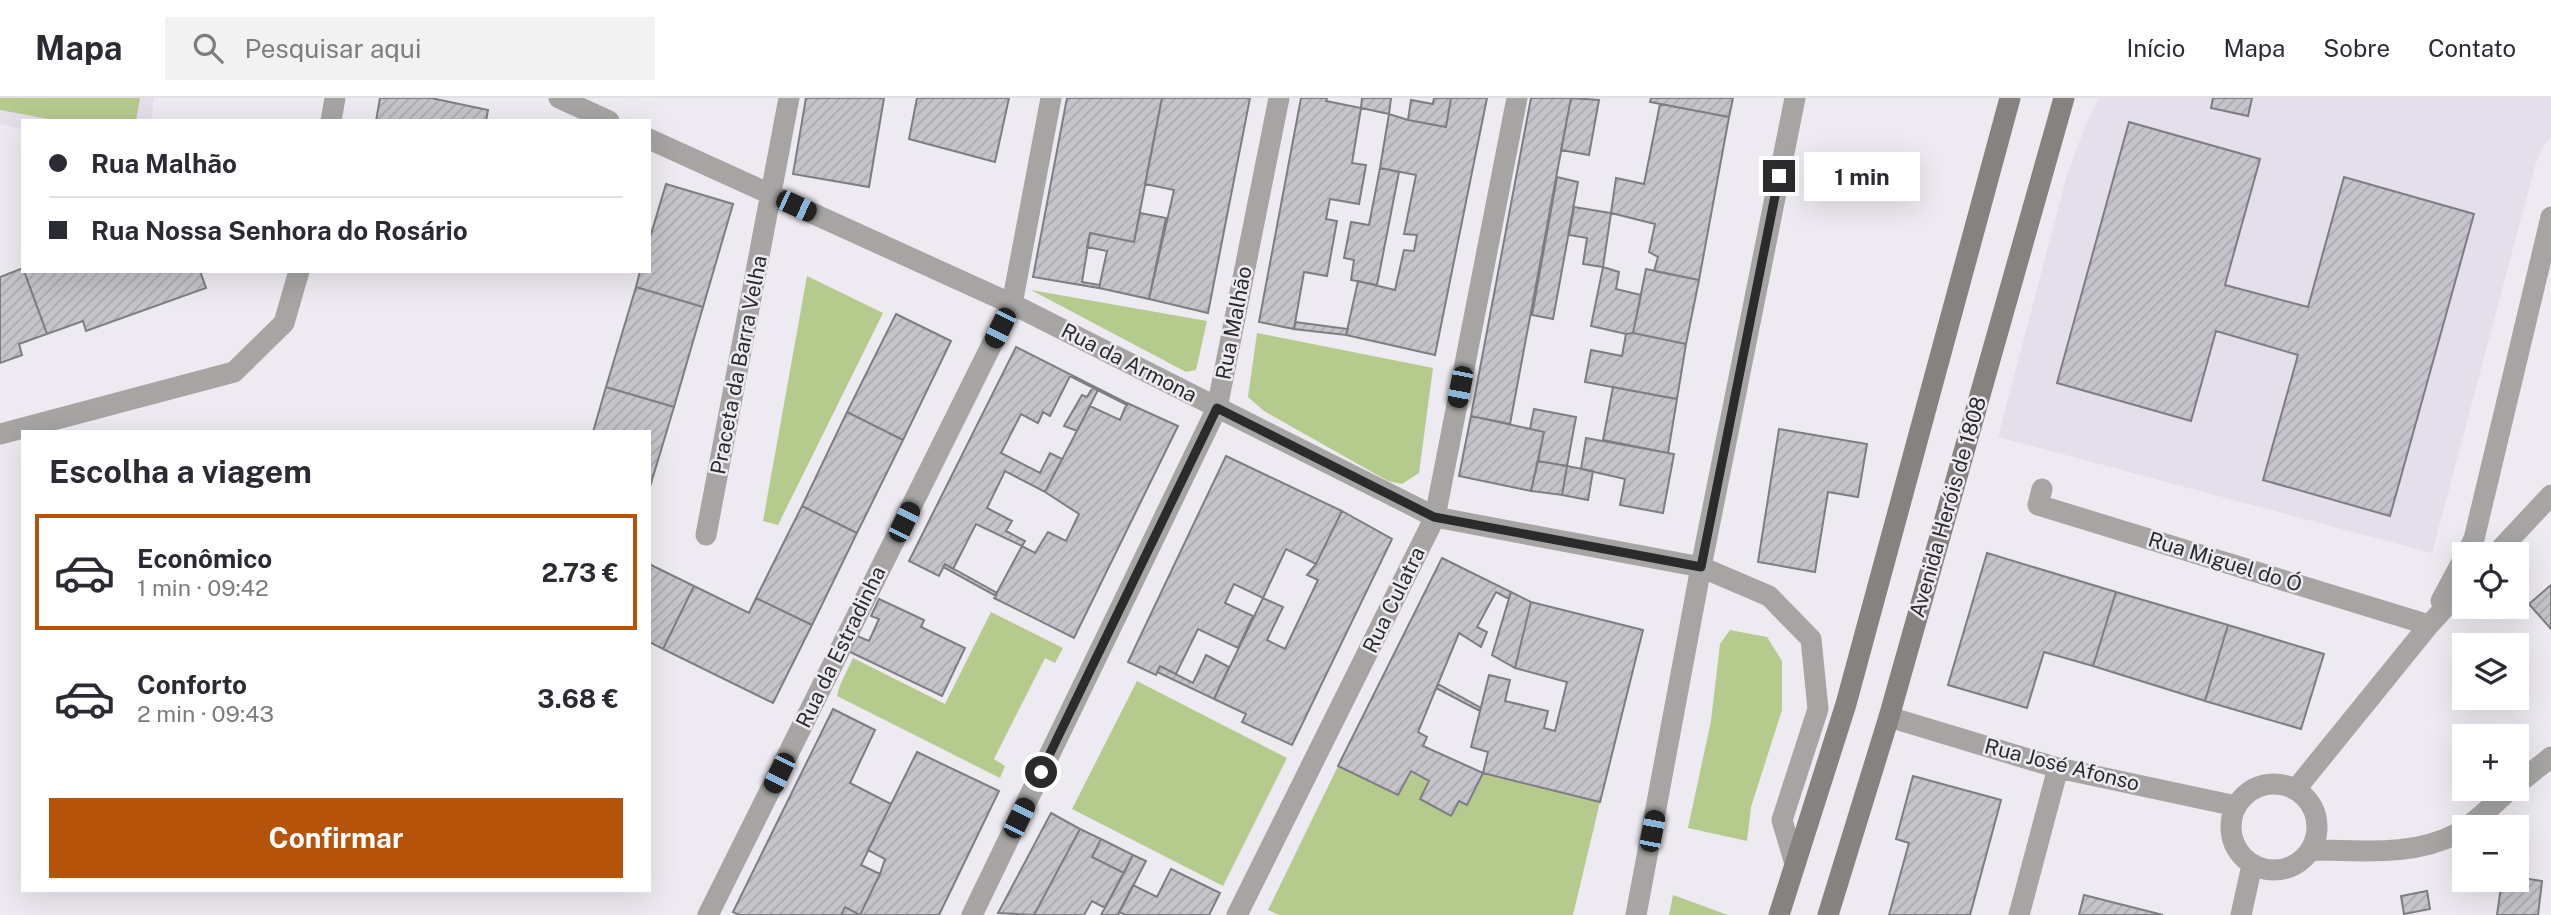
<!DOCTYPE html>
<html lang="pt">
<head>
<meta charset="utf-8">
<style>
  :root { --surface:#fff; --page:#f2f2f3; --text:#2b2b33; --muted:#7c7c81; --line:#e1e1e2; --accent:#b45309 }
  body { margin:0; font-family:"Public Sans",sans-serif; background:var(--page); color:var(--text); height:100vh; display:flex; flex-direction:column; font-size:26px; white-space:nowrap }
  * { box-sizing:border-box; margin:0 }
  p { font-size:23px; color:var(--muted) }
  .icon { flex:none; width:38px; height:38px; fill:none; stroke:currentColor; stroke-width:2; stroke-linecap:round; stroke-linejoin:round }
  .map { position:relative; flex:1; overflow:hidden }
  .sheet { position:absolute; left:21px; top:332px; width:630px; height:462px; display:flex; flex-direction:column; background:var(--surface); border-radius:0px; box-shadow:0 7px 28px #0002 }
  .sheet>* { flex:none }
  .banner { position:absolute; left:21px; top:21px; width:630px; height:154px; border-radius:0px; box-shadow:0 7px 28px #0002; display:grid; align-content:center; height:154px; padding:0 28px; background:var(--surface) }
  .controls { position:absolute; left:2452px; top:444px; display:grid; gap:14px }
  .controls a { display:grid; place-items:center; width:77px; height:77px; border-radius:0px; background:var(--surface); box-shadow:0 7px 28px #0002; font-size:35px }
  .end { position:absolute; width:32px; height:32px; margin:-16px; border:9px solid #2b2a2c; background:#fff; box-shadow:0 0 0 4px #fff }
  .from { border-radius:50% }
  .bubble { position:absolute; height:49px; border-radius:0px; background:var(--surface); box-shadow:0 7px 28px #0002; font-size:23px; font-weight:700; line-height:49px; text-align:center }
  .car { position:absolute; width:21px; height:42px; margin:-21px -10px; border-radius:9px; box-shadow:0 0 5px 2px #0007; background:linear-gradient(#222 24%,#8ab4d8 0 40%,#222 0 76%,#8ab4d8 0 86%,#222 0) }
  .banner b { display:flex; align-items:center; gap:24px; height:66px; font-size:26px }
  .banner b+b { border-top:2px solid var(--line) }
  .banner i { width:18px; height:18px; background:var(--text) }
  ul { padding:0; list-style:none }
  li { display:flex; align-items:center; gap:21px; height:116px; margin:0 14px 10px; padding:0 14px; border:4px solid transparent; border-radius:0px }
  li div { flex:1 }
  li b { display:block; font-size:26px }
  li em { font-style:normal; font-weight:700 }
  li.active { border-color:var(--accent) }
  li>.icon { width:63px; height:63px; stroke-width:1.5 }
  h2 { padding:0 28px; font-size:32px; line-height:84px }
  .cta { display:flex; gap:14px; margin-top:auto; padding:14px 28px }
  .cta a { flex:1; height:80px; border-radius:0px; background:var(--accent); color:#fff; font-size:28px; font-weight:700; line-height:80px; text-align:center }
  header { display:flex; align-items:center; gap:42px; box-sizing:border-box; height:98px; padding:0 35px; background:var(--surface); border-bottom:2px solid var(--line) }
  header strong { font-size:33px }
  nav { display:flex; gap:38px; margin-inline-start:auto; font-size:24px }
  .search { width:490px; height:63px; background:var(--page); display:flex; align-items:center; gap:18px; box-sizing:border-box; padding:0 24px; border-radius:0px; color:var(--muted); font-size:26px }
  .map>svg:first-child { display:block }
  .built { fill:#e5deeb }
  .green { fill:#b5ca8d }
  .building { fill:url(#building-hatch); stroke:#7e7d83; stroke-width:2 }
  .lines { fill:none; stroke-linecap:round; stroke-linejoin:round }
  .street { stroke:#a7a5a3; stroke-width:21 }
  .secondary { stroke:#86827f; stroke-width:21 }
  .route { stroke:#2b2a2c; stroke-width:9 }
  .labels { text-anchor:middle; stroke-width:5; stroke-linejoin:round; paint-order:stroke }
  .street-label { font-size:21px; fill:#2b2a2c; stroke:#eeeaf1 }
</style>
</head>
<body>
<header>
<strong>Mapa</strong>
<div class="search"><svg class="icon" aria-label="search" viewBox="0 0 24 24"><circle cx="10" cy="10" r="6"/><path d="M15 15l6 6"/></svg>Pesquisar aqui</div>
<nav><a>Início</a><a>Mapa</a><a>Sobre</a><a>Contato</a></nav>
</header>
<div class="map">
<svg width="2551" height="817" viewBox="0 0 2551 817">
  <defs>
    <pattern id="building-hatch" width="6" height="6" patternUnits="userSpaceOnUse" patternTransform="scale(1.75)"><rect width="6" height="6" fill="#c6c4cb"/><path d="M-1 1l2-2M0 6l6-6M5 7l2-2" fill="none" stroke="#aaa9ae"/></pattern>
  </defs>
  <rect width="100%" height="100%" fill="#eeeaf1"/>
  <path class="built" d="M0,0H154L151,23H23V31L0,26Z
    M2099,0H2551V39L2542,50L2535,68L2432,455L1998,339L2067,77L2086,26Z"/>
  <path class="green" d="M0,0H140L136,23H59L0,12Z
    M807,178L883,215L778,427L763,423Z
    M1031,192L1207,223L1196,272L1186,274Z
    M1257,235L1433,270L1419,375L1402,386L1388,383L1264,313L1248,299Z
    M991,514L1063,550L1055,565L1045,560L994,661L1005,668L1000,680L837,598L840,587L853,560L945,606Z
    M1730,532L1767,539L1782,563V612L1751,709L1747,743L1688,730L1711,623L1720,546Z
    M1137,583L1287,660L1223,788L1072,711Z
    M1338,668L1398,697L1411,673L1429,683L1420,701L1450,718L1459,703L1467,707L1483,675L1600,704L1573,817H1279L1268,812Z
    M1673,797L1728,817H1669Z"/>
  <path class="building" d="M380,0H431L488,12L486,23H376Z
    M806,0H884L869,89L793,76Z
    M917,0H1009L995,64L909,41Z
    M1067,0H1162L1134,144L1090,135L1082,184L1100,187L1099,190L1033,179Z
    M1162,0H1250L1208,215L1149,201L1174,92L1145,86Z
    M1301,0H1327L1326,3L1361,10L1352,65L1366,67L1359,106L1330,101L1326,121L1337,123L1327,178L1304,174L1294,231L1259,224Z
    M1362,0H1391L1389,16L1361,10Z
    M1434,0H1451L1446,29L1408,22L1411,2L1433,6Z
    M1451,0H1487L1435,257L1346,237L1358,183L1395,192L1404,152L1414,153L1417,137L1404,136L1416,77L1380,70L1389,16L1408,22L1446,29Z
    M1531,0H1571L1510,326L1471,318Z
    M1571,0L1599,2L1589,57L1561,52Z
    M1651,0H1733L1729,19L1650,4Z
    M2213,0H2252L2248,18L2211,10Z
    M1660,6L1729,19L1699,182L1654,173L1658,159L1649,154L1655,126L1611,115L1616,80L1644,86Z
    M2129,24L2260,61L2225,187L2308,209L2344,79L2474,116L2390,418L2263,382L2298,257L2216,233L2191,323L2057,285Z
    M1380,70L1399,74L1377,187L1351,182L1354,162L1344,160L1351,124L1369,127Z
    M1557,79L1578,84L1553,221L1532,217Z
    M666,86L733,106L703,209L636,189L640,173H649V143Z
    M1574,109L1611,115L1603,169L1583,166L1587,140L1569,137Z
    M1140,115L1166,120L1149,201L1099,190L1107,153L1087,149L1090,135L1134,144Z
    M1603,169L1619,174L1616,191L1641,197L1633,235L1626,236L1591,228Z
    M23,170L47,236L19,246L22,257L0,265V179Z
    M1646,171L1699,182L1686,246L1633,235Z
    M24,173H200L206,190L86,233L83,223L47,236Z
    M636,189L703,209L674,309L606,289Z
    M896,216L951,243L903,342L847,314Z
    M1295,224L1348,231L1346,237L1294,231Z
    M1633,235L1686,246L1677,301L1585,284L1591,252L1622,258L1626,236Z
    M1016,249L1127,305V307L1070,278L1050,318L1043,314L1038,325L1021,316L1001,355L1040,375L1050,355L1062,361L1045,394L1005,373L987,410L1012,423L1006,433L1025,443L1022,448L976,426L953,471L945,466L939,478L909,463Z
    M606,289L674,309L649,392V334H593Z
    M1093,289L1098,292L1077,333L1064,328L1082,297L1087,299Z
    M1613,289L1677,301L1668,355L1603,342Z
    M1127,305L1178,328L1074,540L994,500L1022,448L1035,455L1048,434L1066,443L1079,416L1045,394L1090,308L1120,322Z
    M1534,311L1576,319L1567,368L1538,363L1544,334L1530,331Z
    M847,314L903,342L857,435L802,408Z
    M1471,318L1544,334L1531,393L1459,378Z
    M1779,331L1867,346L1858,399L1828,394L1815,474L1758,464Z
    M1586,340L1674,356L1663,415L1620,407L1625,381L1581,371Z
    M1226,358L1342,413L1316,466L1286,451L1263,500L1234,486L1225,505L1253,518L1238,550L1198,531L1176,576L1160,568L1156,577L1128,564Z
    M1538,363L1567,368L1562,397L1531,393Z
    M1567,368L1593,373L1588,402L1562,397Z
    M802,408L857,435L812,527L756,500Z
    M1342,413L1392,441L1292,647L1242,624L1246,616L1214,601L1263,500L1283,509L1267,542L1285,551L1318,482L1307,477L1316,466Z
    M1987,455L2116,494L2093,568L2044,554L2027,610L1948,587Z
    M1442,460L1511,494L1509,501L1496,494L1477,529L1487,534L1481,549L1459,535L1418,634L1427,639L1423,648L1483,675L1467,707L1459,703L1451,718L1420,701L1429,683L1411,673L1398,697L1338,668Z
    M649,466L694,488L663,551L649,544Z
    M945,466L997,495L996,498L943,469Z
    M2551,487V531L2529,506Z
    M694,488L749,515L756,500L812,527L773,605L663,551Z
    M1511,494L1531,504L1515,570L1492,557Z
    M2116,494L2228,527L2205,603L2093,568Z
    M879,501L924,522L921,529L965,550L942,598L848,553L855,537L869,543L879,521L871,518Z
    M1531,504L1643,532L1600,704L1483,675L1488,654L1471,649L1489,577L1510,582L1505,603L1548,613L1544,630L1555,633L1567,584L1515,570Z
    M2228,527L2324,556L2301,631L2205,603Z
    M1206,557L1229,569L1214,601L1157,574L1160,568L1193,585Z
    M1438,586L1481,610L1480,613L1436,590Z
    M833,611L875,632L850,685L891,706L861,767L880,776L860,817L845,809L841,817H739L733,814Z
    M917,654L999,693L939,817H841L845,809L860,817L880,776L885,761L868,752Z
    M1913,678L2001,702L1970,817H1889L1909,745L1896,741Z
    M1051,715L1080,731L1034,817L998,815Z
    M1080,731L1101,741L1092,759L1124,775L1105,810L1092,803L1084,817H1034Z
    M1101,741L1133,757L1124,775L1092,759Z
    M1133,757L1146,763L1118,817H1101Z
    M1171,771L1220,795L1209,817H1126L1119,814L1133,787L1157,799Z
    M2516,779L2542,783L2538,817H2497L2502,782H2516Z
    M2427,793L2430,811L2404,816L2401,798Z
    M2084,797L2163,817H2079Z"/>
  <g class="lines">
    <path class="street" d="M559,0L609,23
      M331,23L335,0
      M649,41L1012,206L1435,419L1701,469L1769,498L1811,541L1818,611L1782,722L1795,766
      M0,336L234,274L284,225L299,173
      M2042,391L2038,407L2429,527
      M706,437L789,0
      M2466,457L2474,441L2551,119
      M2495,457L2551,397
      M2441,503L2464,460
      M1889,619L2058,670L2236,708
      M2231 729a43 43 0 1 1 86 0a43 43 0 1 1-86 0Z
      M2516,687L2551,659
      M2296,691L2429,527L2464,489
      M2312,752C2360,752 2412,759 2456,736C2476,725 2494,705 2511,691
      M708,817L1012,206L1051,0
      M972,817L1217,310L1279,0
      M1237,817L1435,419L1517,0
      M1636,817L1701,469L1795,0
      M2019,817L2058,670
      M2241,817L2252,767"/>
    <path class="secondary" d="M1779,817L1846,606L2010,0
      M1828,817L1889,619L2064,0"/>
  </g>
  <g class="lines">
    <path class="route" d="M1041,674L1217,310L1434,419L1701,469L1779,78"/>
  </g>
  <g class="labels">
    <g class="street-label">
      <text transform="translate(1234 225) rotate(-79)" y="7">Rua Malhão</text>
      <text transform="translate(1129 265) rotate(27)" y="7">Rua da Armona</text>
      <text transform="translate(739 267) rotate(-79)" y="7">Praceta da Barra Velha</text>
      <text transform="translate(1948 409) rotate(-74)" y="7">Avenida Heróis de 1808</text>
      <text transform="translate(2225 464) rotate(17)" y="7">Rua Miguel do Ó</text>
      <text transform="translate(1394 502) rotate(-64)" y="7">Rua Culatra</text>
      <text transform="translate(841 549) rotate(-64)" y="7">Rua da Estradinha</text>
      <text transform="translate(2062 667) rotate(14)" y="7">Rua José Afonso</text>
    </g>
  </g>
</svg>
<div class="controls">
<a><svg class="icon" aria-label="locate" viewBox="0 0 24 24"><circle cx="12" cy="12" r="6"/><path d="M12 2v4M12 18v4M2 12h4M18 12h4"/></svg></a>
<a><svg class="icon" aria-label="layers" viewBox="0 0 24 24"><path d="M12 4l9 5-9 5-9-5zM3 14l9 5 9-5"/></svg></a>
<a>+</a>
<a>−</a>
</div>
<i class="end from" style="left:1041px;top:674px"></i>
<i class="end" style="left:1779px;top:78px"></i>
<div class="bubble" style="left:1804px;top:54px;width:116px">1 min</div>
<i class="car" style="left:796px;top:108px;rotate:115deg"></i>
<i class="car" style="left:1000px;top:230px;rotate:206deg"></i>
<i class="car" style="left:1460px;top:289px;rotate:191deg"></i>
<i class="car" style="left:904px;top:424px;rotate:26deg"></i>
<i class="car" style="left:779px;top:675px;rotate:206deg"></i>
<i class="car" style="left:1019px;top:720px;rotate:26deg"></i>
<i class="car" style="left:1652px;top:733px;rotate:11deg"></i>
<div class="banner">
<b><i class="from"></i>Rua Malhão</b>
<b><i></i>Rua Nossa Senhora do Rosário</b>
</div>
<section class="sheet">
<h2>Escolha a viagem</h2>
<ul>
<li class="active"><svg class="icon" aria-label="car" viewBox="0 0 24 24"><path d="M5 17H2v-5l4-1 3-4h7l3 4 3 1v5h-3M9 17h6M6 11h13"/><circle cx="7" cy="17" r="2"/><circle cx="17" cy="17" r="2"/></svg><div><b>Econômico</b><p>1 min · 09:42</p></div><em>2.73 €</em></li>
<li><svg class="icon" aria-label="car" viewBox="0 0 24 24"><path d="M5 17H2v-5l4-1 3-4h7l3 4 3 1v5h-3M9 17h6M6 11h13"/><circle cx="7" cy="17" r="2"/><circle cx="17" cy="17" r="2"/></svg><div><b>Conforto</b><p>2 min · 09:43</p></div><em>3.68 €</em></li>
</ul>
<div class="cta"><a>Confirmar</a></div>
</section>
</div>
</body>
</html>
